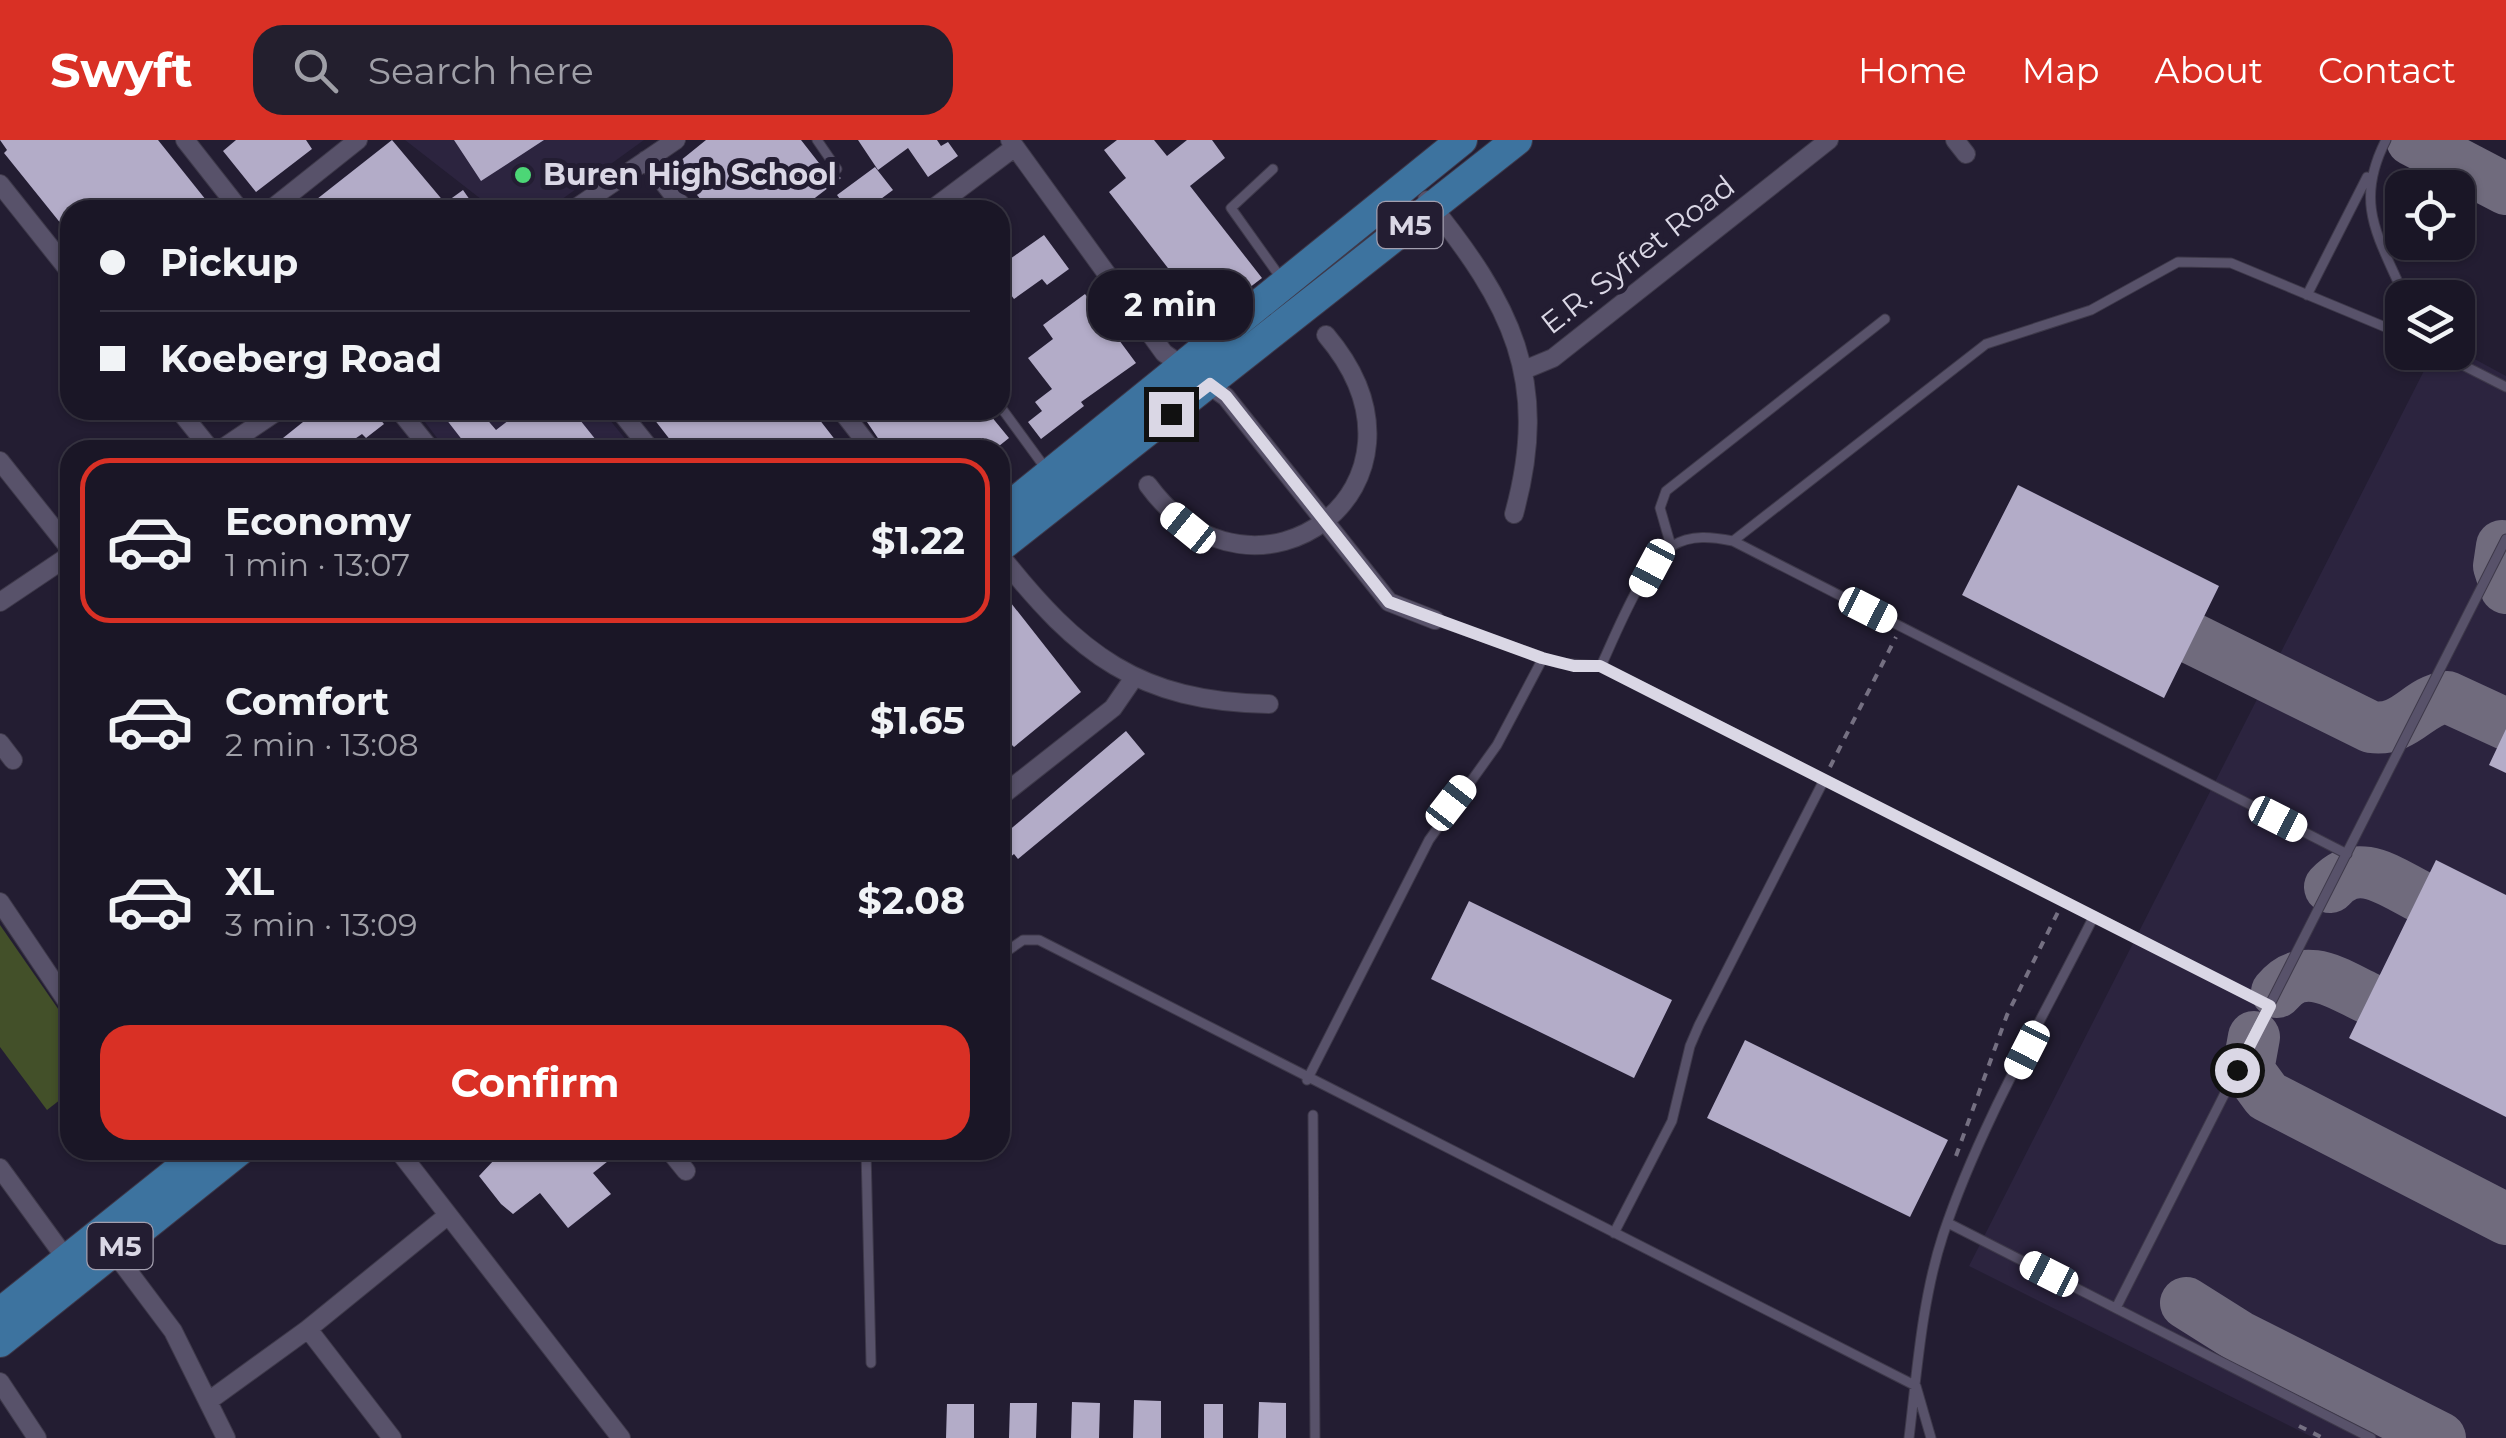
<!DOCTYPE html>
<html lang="en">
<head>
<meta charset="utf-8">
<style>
  :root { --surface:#1a1626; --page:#231f2e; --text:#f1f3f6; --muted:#9f9fa7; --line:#383543; --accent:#d93025 }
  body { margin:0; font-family:Montserrat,sans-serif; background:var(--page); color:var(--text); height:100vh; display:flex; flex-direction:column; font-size:38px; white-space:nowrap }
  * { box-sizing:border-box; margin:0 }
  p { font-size:32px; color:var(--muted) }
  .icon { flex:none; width:55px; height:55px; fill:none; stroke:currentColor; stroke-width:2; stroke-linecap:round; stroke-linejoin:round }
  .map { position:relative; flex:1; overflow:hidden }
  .drawer { position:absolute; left:60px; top:300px; width:950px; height:720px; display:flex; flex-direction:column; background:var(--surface); border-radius:30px; box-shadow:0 2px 8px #0004,0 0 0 2px var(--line) }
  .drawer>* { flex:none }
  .banner { position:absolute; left:60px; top:60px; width:950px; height:220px; border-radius:30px; box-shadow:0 2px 8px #0004,0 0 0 2px var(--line); display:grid; align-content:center; height:220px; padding:0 40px; background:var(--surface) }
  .controls { position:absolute; left:2385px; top:30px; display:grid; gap:20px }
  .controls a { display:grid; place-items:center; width:90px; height:90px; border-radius:20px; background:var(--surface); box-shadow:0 2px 8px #0004,0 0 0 2px var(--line); font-size:50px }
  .end { position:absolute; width:45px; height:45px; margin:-22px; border:12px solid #dad7e5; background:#111; box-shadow:0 0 0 5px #111 }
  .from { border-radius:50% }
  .bubble { position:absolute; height:70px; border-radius:30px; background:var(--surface); box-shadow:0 2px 8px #0004,0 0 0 2px var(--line); font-size:32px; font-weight:700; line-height:70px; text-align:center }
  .car { position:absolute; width:30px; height:60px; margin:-30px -15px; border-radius:12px; box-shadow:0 0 8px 2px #0007; background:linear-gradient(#fff 24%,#345 0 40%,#fff 0 76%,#345 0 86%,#fff 0) }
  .banner b { display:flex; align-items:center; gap:35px; height:95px; font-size:38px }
  .banner b+b { border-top:2px solid var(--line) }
  .banner i { width:25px; height:25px; background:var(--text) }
  ul { padding:18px 0 0; list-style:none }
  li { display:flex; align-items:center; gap:30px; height:165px; margin:0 20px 15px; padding:0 20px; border:5px solid transparent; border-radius:30px }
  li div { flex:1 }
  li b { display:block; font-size:38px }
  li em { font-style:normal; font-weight:700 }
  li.current { border-color:var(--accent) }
  li>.icon { width:90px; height:90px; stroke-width:1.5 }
  .cta { display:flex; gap:20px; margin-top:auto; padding:20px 40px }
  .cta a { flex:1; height:115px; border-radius:30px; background:var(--accent); color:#fff; font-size:40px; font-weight:700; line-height:115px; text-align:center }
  header { display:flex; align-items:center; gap:60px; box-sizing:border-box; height:140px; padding:0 50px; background:var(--accent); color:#fff }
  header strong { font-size:48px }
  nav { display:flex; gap:55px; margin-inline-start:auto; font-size:35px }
  .search { width:700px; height:90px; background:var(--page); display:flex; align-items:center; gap:25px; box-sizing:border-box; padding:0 35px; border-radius:30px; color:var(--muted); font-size:38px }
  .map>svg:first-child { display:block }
  .built { fill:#2c243f }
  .green { fill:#435029 }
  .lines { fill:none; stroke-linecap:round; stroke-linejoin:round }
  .taxiway { stroke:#706b7d; stroke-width:52 }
  .building { fill:#b3acc8 }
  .lane-casing { stroke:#3e394a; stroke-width:11 }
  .street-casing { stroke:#3e394a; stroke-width:20 }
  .primary-casing { stroke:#3e394a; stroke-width:32 }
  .path { stroke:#757082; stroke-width:4; stroke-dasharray:8 8; stroke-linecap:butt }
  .lane { stroke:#58526a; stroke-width:9 }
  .street { stroke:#58526a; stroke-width:18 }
  .primary { stroke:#3d739f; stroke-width:30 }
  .route { stroke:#dad7e5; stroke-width:12 }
  .poi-dot { fill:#4cd676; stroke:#231d32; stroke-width:4 }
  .labels { text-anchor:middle; stroke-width:10; stroke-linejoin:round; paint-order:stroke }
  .shield { fill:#231d32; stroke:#a39faf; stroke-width:2.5 }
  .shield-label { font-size:28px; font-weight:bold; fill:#dad7e5 }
  .poi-label { font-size:30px; font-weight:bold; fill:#dad7e5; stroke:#231d32; text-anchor:start }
  .street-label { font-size:30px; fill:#dad7e5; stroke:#231d32 }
</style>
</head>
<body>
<header>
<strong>Swyft</strong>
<div class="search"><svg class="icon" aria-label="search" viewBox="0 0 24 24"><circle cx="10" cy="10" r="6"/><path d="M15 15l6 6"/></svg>Search here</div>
<nav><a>Home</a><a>Map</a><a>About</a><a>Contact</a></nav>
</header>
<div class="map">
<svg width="2506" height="1298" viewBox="0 0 2506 1298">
  <rect width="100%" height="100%" fill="#231d32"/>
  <path class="built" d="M405,0H644L547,70H495Z
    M2458,210L2506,236V1298H2314L1969,1126L2433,213Z
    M416,270H602L634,310H446Z"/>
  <path class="green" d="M0,785L70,886V952L47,970L0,907Z"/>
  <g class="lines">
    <path class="taxiway" d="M2412,0L2506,49
      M2502,406L2499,426L2506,448
      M2193,499L2371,587C2406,592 2417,561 2447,557L2506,584
      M2330,747C2358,716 2389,741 2419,756
      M2277,852C2304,819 2338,844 2368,858
      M2254,897L2248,930L2267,956L2506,1079
      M2186,1163L2240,1197L2440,1298"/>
  </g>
  <path class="building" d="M0,0H158L214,70H70V95L4,13L7,10Z
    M236,0H306L312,9L256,52L223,11Z
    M392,0L445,63L463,50L477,70H303Z
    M454,0H544L481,41Z
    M706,0H801L819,23L841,38L807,64L812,70H709L678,31L684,26L680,21Z
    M858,0H937L941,6L948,2L958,16L928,37L908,8L878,30Z
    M1117,0H1154L1167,16L1187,0H1212L1225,18L1190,46L1262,138L1185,197L1152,162L1178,141L1109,52L1126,38L1104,10Z
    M875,27L893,50L866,70H848L837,55Z
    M1044,95L1069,129L1047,145L1042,139L1014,159L1000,140V126Z
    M1085,154L1136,223L1081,262L1084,266L1041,299L1028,282L1042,271L1035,262L1052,249L1028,218L1053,199L1043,185Z
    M318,270H372L384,284L366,298L362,294L346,305L340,298L325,310H268Z
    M439,270H479L496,290L522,270H572L604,310H470Z
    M647,270H812L843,310H678Z
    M882,270H936L946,282L960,270H986L1009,298L994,310L983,298L968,310H886L867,282Z
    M2018,345L2219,446L2164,558L1962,455Z
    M1000,449L1081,552L1014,607L1011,604L1000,612Z
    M2506,589V633L2489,625Z
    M1126,591L1145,614L1018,719L1014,714L1000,725V698Z
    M2436,720L2506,755V977L2349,898Z
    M1469,761L1672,860L1634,938L1431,839Z
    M1745,900L1948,1000L1910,1077L1707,978Z
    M488,1010H622L593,1033L611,1054L568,1088L540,1053L513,1074L501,1064L479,1036L495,1019Z
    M1134,1260L1161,1261V1298H1133Z
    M1072,1262L1100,1263L1099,1298H1071Z
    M1259,1262L1286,1263V1298H1258Z
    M1010,1263H1037L1036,1298H1009Z
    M947,1264H974V1298H946Z
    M1204,1264H1223V1298H1204Z"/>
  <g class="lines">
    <g class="lane-casing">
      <path id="lane" d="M817,0L837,29
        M2386,0C2353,64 2379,97 2405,158
        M1273,29L1231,68L1283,141
        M2307,155L2367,37
        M2437,212L2506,247
        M1000,266L1046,329
        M1733,401L1986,204L2091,170L2178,122L2231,123L2402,194
        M1671,406L1660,368L1666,351L1885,179
        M1435,480L1559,523L1601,526L2270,866
        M1601,526C1615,496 1644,422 1672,406C1691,394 1713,397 1733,401L2347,714
        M1000,816L1023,800H1039L1916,1246L1931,1298
        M1307,940L1429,700L1497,605L1543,518
        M1313,975L1315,1298
        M866,1010L871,1223
        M1948,1083L2371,1298
        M1614,1093L1672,981L1690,906L1699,885L1824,640
        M2116,1168L2506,399
        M1909,1298C1917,1231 1922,1159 1943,1095C1980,984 2042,880 2094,776"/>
    </g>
    <g class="street-casing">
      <path id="street" d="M185,0L240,70
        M1010,0L1164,213L1226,257L1389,462L1435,480
        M1955,0L1966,14
        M646,20L685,70
        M0,44L70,132
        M1427,60C1511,164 1551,239 1514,374
        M270,70L358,0
        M573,70L676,0
        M931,70L1015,7
        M1524,230L1553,218L1829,0
        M179,270L211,310
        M399,270L431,310
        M619,270L651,310
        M841,270L872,310
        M220,310L279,270
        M0,321L70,409
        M1148,345C1254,490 1454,346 1326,195
        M1000,415C1078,514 1139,562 1269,564
        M0,462L70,415
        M0,603L13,620
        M1000,657L1113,568L1133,539
        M0,762L70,866
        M398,1010L621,1298
        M669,1010L686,1031
        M0,1028L67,1120
        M113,1111L173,1191L226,1298
        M308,1189L392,1298
        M0,1242L37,1298
        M210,1260L308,1189L447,1076"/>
    </g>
    <g class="primary-casing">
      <path id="primary" d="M1000,374L1462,0
        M1000,407L1517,0
        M0,1173L204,1010
        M0,1202L240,1010"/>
    </g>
    <path class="path" d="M1830,627L1896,497
      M1956,1016L2007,875L2058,772
      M2299,1286L2323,1298"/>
    <use href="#lane" class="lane"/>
    <use href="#street" class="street"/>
    <use href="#primary" class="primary"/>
  </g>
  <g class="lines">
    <path class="route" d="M1171,274L1210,244L1226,256L1389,462L1542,518L1574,526H1600L2270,866L2237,930"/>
  </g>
  <circle class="poi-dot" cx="523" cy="35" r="10"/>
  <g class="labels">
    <g class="shield">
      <rect x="1377.5" y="62" width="65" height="46" rx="8"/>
      <rect x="87.5" y="1083" width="65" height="46" rx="8"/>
    </g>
    <g class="shield-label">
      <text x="1410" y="95">M5</text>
      <text x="120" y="1116">M5</text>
    </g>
    <g class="poi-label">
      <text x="543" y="45">Buren High School</text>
    </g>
    <g class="street-label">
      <text transform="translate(1638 115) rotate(-38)" y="10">E.R. Syfret Road</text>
    </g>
  </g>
</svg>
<div class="controls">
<a><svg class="icon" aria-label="locate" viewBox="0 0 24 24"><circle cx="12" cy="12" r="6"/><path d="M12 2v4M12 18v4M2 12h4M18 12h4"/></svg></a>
<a><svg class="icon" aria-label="layers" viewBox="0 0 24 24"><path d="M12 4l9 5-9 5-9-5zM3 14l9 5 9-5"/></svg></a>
</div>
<i class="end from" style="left:2237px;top:930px"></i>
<i class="end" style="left:1171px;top:274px"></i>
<div class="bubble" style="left:1088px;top:130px;width:165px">2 min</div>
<i class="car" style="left:1188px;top:388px;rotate:309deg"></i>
<i class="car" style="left:1652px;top:428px;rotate:208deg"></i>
<i class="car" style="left:1868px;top:470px;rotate:117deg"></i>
<i class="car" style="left:1451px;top:663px;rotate:38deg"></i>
<i class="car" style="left:2278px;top:679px;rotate:117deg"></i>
<i class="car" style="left:2027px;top:910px;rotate:207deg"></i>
<i class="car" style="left:2049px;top:1134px;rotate:297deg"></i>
<div class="banner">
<b><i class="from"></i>Pickup</b>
<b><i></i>Koeberg Road</b>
</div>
<section class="drawer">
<ul>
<li class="current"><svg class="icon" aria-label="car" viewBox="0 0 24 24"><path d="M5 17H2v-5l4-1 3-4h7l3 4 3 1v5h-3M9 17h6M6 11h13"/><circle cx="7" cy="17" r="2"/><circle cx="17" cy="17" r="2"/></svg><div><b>Economy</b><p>1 min · 13:07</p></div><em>$1.22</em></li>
<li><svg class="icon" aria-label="car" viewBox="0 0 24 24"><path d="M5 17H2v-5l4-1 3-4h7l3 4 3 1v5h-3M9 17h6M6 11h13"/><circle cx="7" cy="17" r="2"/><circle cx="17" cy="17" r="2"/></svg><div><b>Comfort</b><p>2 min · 13:08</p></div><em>$1.65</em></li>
<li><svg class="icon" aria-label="car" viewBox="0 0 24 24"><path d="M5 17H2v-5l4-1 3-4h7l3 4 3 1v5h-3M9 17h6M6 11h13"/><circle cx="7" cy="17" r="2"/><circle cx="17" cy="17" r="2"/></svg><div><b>XL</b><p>3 min · 13:09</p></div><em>$2.08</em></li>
</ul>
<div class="cta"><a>Confirm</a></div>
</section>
</div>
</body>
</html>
